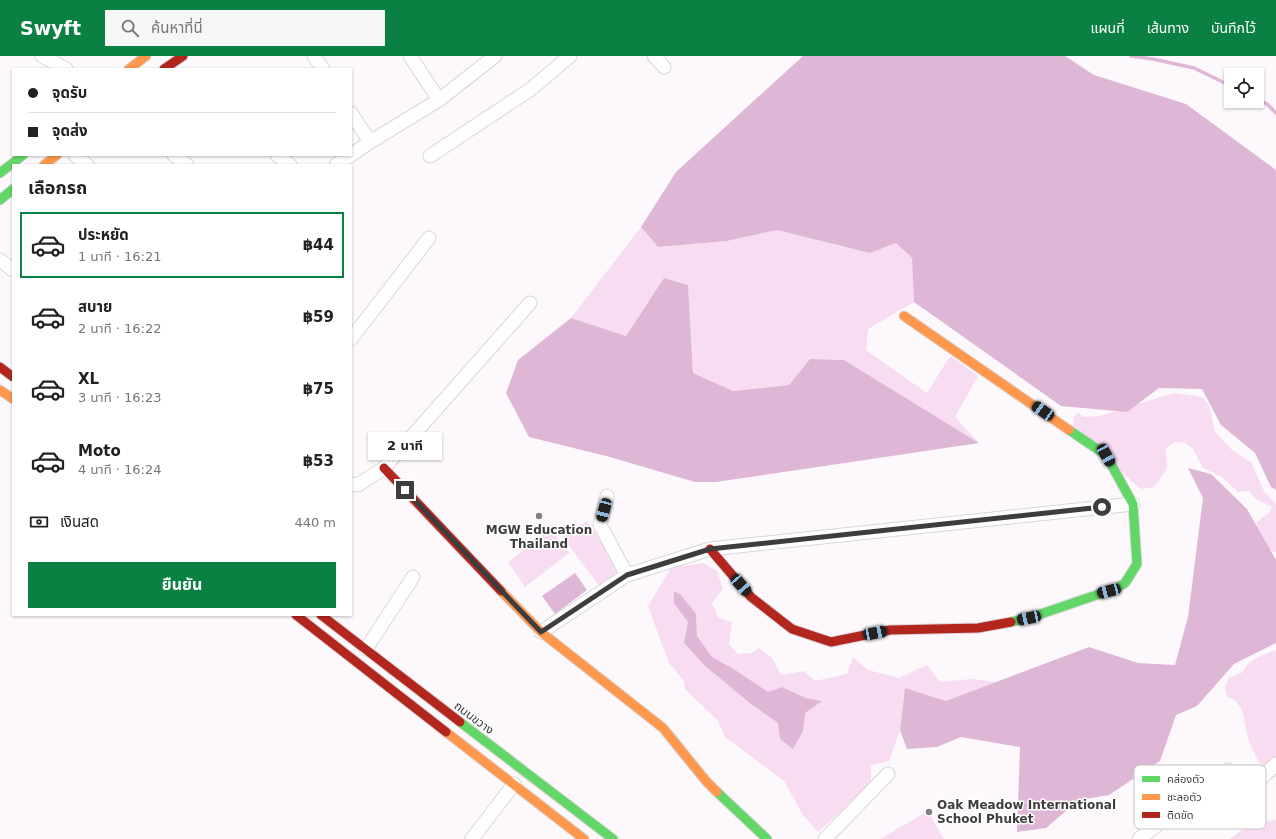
<!DOCTYPE html>
<html lang="th">
<head>
<meta charset="utf-8">
<style>
  :root { --surface:#fff; --page:#f6f6f6; --text:#222; --muted:#767676; --line:#e0e0e0; --accent:#0b8043 }
  body { margin:0; font-family:"DejaVu Sans","Noto Sans Thai",sans-serif; background:var(--page); color:var(--text); height:100vh; display:flex; flex-direction:column; font-size:15px; white-space:nowrap }
  * { box-sizing:border-box; margin:0 }
  p { font-size:13px; color:var(--muted) }
  .icon { flex:none; width:22px; height:22px; fill:none; stroke:currentColor; stroke-width:2; stroke-linecap:round; stroke-linejoin:round }
  .map { position:relative; flex:1; overflow:hidden }
  .side { position:absolute; left:12px; top:108px; width:340px; height:452px; display:flex; flex-direction:column; background:var(--surface); border-radius:0px; box-shadow:0 1px 3px #0004 }
  .side>* { flex:none }
  .banner { position:absolute; left:12px; top:12px; width:340px; height:88px; border-radius:0px; box-shadow:0 1px 3px #0004; display:grid; align-content:center; height:88px; padding:0 16px; background:var(--surface) }
  .fabs { position:absolute; left:1224px; top:12px; display:grid; gap:8px }
  .fabs a { display:grid; place-items:center; width:40px; height:40px; border-radius:0px; background:var(--surface); box-shadow:0 1px 3px #0004; font-size:20px }
  .end { position:absolute; width:18px; height:18px; margin:-9px; border:5px solid #3f3c3e; background:#fff; box-shadow:0 0 0 2px #fff }
  .from { border-radius:50% }
  .bubble { position:absolute; height:28px; border-radius:0px; background:var(--surface); box-shadow:0 1px 3px #0004; font-size:13px; font-weight:700; line-height:28px; text-align:center }
  .car { position:absolute; width:12px; height:24px; margin:-12px -6px; border-radius:5px; box-shadow:0 0 3px 1px #0007; background:linear-gradient(#222 24%,#8ab4d8 0 40%,#222 0 76%,#8ab4d8 0 86%,#222 0) }
  .banner b { display:flex; align-items:center; gap:14px; height:38px; font-size:15px }
  .banner b+b { border-top:1px solid var(--line) }
  .banner i { width:10px; height:10px; background:var(--text) }
  ul { padding:0; list-style:none }
  li { display:flex; align-items:center; gap:12px; height:66px; margin:0 8px 6px; padding:0 8px; border:2px solid transparent; border-radius:0px }
  li div { flex:1 }
  li b { display:block; font-size:15px }
  li em { font-style:normal; font-weight:700 }
  li.on { border-color:var(--accent) }
  li>.icon { width:36px; height:36px; stroke-width:1.5 }
  h2 { padding:0 16px; font-size:18px; line-height:48px }
  .pay { display:flex; align-items:center; gap:10px; height:44px; padding:0 16px; font-size:15px }
  .pay p { margin-inline-start:auto }
  .cta { display:flex; gap:8px; margin-top:auto; padding:8px 16px }
  .cta a { flex:1; height:46px; border-radius:0px; background:var(--accent); color:#fff; font-size:16px; font-weight:700; line-height:46px; text-align:center }
  header { display:flex; align-items:center; gap:24px; box-sizing:border-box; height:56px; padding:0 20px; background:var(--accent); color:#fff }
  header strong { font-size:19px }
  nav { display:flex; gap:22px; margin-inline-start:auto; font-size:14px }
  .search { width:280px; height:36px; background:var(--page); display:flex; align-items:center; gap:10px; box-sizing:border-box; padding:0 14px; border-radius:0px; color:var(--muted); font-size:15px }
  .map>svg:first-child { display:block }
  .green { fill:#f7dcf2; fill-rule:evenodd }
  .water { fill:#deb7d6 }
  .lines { fill:none; stroke-linecap:round; stroke-linejoin:round }
  .stream { stroke:#deb7d6; stroke-width:3.5 }
  .street-casing { stroke:#dad6d9; stroke-width:15 }
  .fast-casing { stroke:#dad6d9; stroke-width:11 }
  .slow-casing { stroke:#dad6d9; stroke-width:11 }
  .jam-casing { stroke:#dad6d9; stroke-width:11 }
  .street { stroke:#fffeff; stroke-width:13 }
  .fast { stroke:#63d668; stroke-width:9 }
  .slow { stroke:#ff974d; stroke-width:9 }
  .jam { stroke:#b3261e; stroke-width:9 }
  .route { stroke:#3f3c3e; stroke-width:5 }
  .poi-dot { fill:#827e80; stroke:#fff; stroke-width:1.5 }
  .labels { text-anchor:middle; stroke-width:3; stroke-linejoin:round; paint-order:stroke }
  .poi-label { font-size:12px; font-weight:bold; fill:#3f3c3e; stroke:#fff }
  .street-label { font-size:12px; fill:#3f3c3e; stroke:#fff }
  .key { fill:#fff; stroke:#c5c4c5; stroke-width:1 }
  .key-label { font-size:11px; fill:#3f3c3e }
</style>
</head>
<body>
<header>
<strong>Swyft</strong>
<div class="search"><svg class="icon" aria-label="search" viewBox="0 0 24 24"><circle cx="10" cy="10" r="6"/><path d="M15 15l6 6"/></svg>ค้นหาที่นี่</div>
<nav><a>แผนที่</a><a>เส้นทาง</a><a>บันทึกไว้</a></nav>
</header>
<div class="map">
<svg width="1276" height="783" viewBox="0 0 1276 783">
  <rect width="100%" height="100%" fill="#fdf8fc"/>
  <path class="green" d="M641,171L658,191L727,185L777,174L870,197L896,187L912,202L914,246L868,273L866,294L927,337L950,300L978,320L955,361L979,387L844,304L810,303L789,329L733,335L693,317L688,229L664,222L626,280L571,262Z
    M1174,337L1202,341L1209,349L1215,376L1232,394L1251,406L1264,435L1276,448V496L1266,494L1256,482L1257,466L1270,456L1272,451L1256,443L1249,435L1238,436L1222,421L1203,412L1193,393L1185,387L1175,386L1166,392L1167,413L1154,431L1143,433L1138,431L1073,370L1074,360L1079,357L1083,361L1100,360Z
    M587,465L621,514L599,530L563,481Z
    M550,473L569,497L525,531L508,506Z
    M703,507L717,515L723,533L712,547L718,561L732,567L729,588L738,598L752,597L759,592L772,602L781,619L804,615L815,625L847,618L853,601L868,614L899,622L927,609L940,626L972,623L997,626L946,645L905,632L900,674L889,705L871,709V725L853,745L818,776L803,759L784,725L725,681L718,665L685,633L684,625L669,607L648,550L671,512ZM696,558L697,580L712,601L768,636L782,631L806,642L821,645L805,657L802,675L793,693L780,683L778,667L751,648L705,610L684,587L688,566Z
    M1276,594V721L1272,720L1258,705L1249,686L1242,654L1236,645L1227,640L1225,630L1229,622L1243,616C1247,604 1264,599 1276,594Z
    M928,755L944,783H880Z
    M1276,764V783H1230L1251,767Z"/>
  <path class="water" d="M803,0H1065L1094,19L1186,48L1276,114V434L1271,431L1255,397L1221,369L1202,333L1159,332L1127,356L1061,350L914,246L912,202L896,187L870,197L777,174L727,185L658,191L641,171L676,116Z
    M664,222L688,229L693,317L733,335L789,329L810,303L844,304L979,387L716,426H695L610,401L529,381L506,337L518,304L571,262L626,280Z
    M1188,412L1211,418L1247,453L1276,504V587L1234,608L1197,650L1176,659L1160,705L1109,739L1079,744L1046,772L1017,776L1020,691L961,681L937,691L907,693L900,674L905,632L946,645L1089,591L1138,607L1175,609L1188,561L1203,442Z
    M575,517L587,534L555,558L542,540Z
    M674,535L681,539L696,558L697,580L712,601L735,614L768,636L782,631L806,642L822,645L805,657L803,675L793,693L780,683L778,667L751,648L705,610L684,587L688,566L674,547Z"/>
  <g class="lines">
    <path class="stream" d="M1131,0L1153,3L1194,12L1231,30
      M1257,43L1267,48L1276,57"/>
    <g class="street-casing">
      <path id="street" d="M42,0L66,13
        M314,0L323,13
        M410,0L439,44
        M654,0L664,11
        M351,57L370,86
        M75,99L87,109
        M174,99L187,109
        M277,99L290,109
        M351,99L370,86L439,44L495,0
        M430,100L531,33L570,0
        M336,109L351,99
        M0,204L13,214
        M351,283L429,182
        M351,428L358,429L384,412L530,247
        M607,440L600,469L627,519
        M541,576L627,519L710,493L1133,448
        M366,593L413,521
        M472,783L514,728
        M825,783L888,718
        M1139,783L1228,714L1249,734L1276,708"/>
    </g>
    <g class="fast-casing">
      <path id="fast" d="M0,117L23,99
        M0,144L13,133
        M1011,566L1029,562L1117,532L1125,527L1137,508L1133,448L1106,399L1069,374
        M460,666L613,783
        M717,736L767,783"/>
    </g>
    <g class="slow-casing">
      <path id="slow" d="M129,13L146,0
        M44,109L57,99
        M904,260L1069,374
        M0,334L13,343
        M501,535L541,576L663,672L706,725L717,736
        M446,676L584,783"/>
    </g>
    <g class="jam-casing">
      <path id="jam" d="M164,13L183,0
        M0,311L13,321
        M384,412L501,535
        M710,493L751,541L792,573L831,586L890,574L978,572L1011,566
        M296,559L446,676
        M321,559L460,666"/>
    </g>
    <use href="#street" class="street"/>
    <use href="#fast" class="fast"/>
    <use href="#slow" class="slow"/>
    <use href="#jam" class="jam"/>
  </g>
  <g class="lines">
    <path class="route" d="M405,434L541,576L627,519L710,493L1102,451"/>
  </g>
  <g class="poi-dot">
    <circle cx="539" cy="460" r="4"/>
    <circle cx="929" cy="756" r="4"/>
  </g>
  <g class="labels">
    <g class="poi-label">
      <text x="539" y="478">MGW Education<tspan x="539" dy="14">Thailand</tspan></text>
      <text x="937" y="753" text-anchor="start">Oak Meadow International<tspan x="937" dy="14">School Phuket</tspan></text>
    </g>
    <g class="street-label">
      <text transform="translate(474 662) rotate(37)" y="4">ถนนขวาง</text>
    </g>
  </g>
  <rect x="1134" y="709" width="132" height="64" rx="6" class="key"/>
  <rect x="1142" y="720" width="18" height="6" fill="#63d668"/>
  <rect x="1142" y="738" width="18" height="6" fill="#ff974d"/>
  <rect x="1142" y="756" width="18" height="6" fill="#b3261e"/>
  <g class="key-label">
    <text x="1167" y="727">คล่องตัว</text>
    <text x="1167" y="745">ชะลอตัว</text>
    <text x="1167" y="763">ติดขัด</text>
  </g>
</svg>
<div class="fabs">
<a><svg class="icon" aria-label="locate" viewBox="0 0 24 24"><circle cx="12" cy="12" r="6"/><path d="M12 2v4M12 18v4M2 12h4M18 12h4"/></svg></a>
</div>
<i class="end from" style="left:1102px;top:451px"></i>
<i class="end" style="left:405px;top:434px"></i>
<div class="bubble" style="left:368px;top:376px;width:74px">2 นาที</div>
<i class="car" style="left:1043px;top:355px;rotate:305deg"></i>
<i class="car" style="left:1106px;top:399px;rotate:151deg"></i>
<i class="car" style="left:604px;top:454px;rotate:195deg"></i>
<i class="car" style="left:741px;top:529px;rotate:139deg"></i>
<i class="car" style="left:1109px;top:535px;rotate:255deg"></i>
<i class="car" style="left:1029px;top:562px;rotate:258deg"></i>
<i class="car" style="left:875px;top:577px;rotate:79deg"></i>
<div class="banner">
<b><i class="from"></i>จุดรับ</b>
<b><i></i>จุดส่ง</b>
</div>
<section class="side">
<h2>เลือกรถ</h2>
<ul>
<li class="on"><svg class="icon" aria-label="car" viewBox="0 0 24 24"><path d="M5 17H2v-5l4-1 3-4h7l3 4 3 1v5h-3M9 17h6M6 11h13"/><circle cx="7" cy="17" r="2"/><circle cx="17" cy="17" r="2"/></svg><div><b>ประหยัด</b><p>1 นาที · 16:21</p></div><em>฿44</em></li>
<li><svg class="icon" aria-label="car" viewBox="0 0 24 24"><path d="M5 17H2v-5l4-1 3-4h7l3 4 3 1v5h-3M9 17h6M6 11h13"/><circle cx="7" cy="17" r="2"/><circle cx="17" cy="17" r="2"/></svg><div><b>สบาย</b><p>2 นาที · 16:22</p></div><em>฿59</em></li>
<li><svg class="icon" aria-label="car" viewBox="0 0 24 24"><path d="M5 17H2v-5l4-1 3-4h7l3 4 3 1v5h-3M9 17h6M6 11h13"/><circle cx="7" cy="17" r="2"/><circle cx="17" cy="17" r="2"/></svg><div><b>XL</b><p>3 นาที · 16:23</p></div><em>฿75</em></li>
<li><svg class="icon" aria-label="car" viewBox="0 0 24 24"><path d="M5 17H2v-5l4-1 3-4h7l3 4 3 1v5h-3M9 17h6M6 11h13"/><circle cx="7" cy="17" r="2"/><circle cx="17" cy="17" r="2"/></svg><div><b>Moto</b><p>4 นาที · 16:24</p></div><em>฿53</em></li>
</ul>
<div class="pay"><svg class="icon" aria-label="cash" viewBox="0 0 24 24"><path d="M3 7h18v10H3z"/><circle cx="12" cy="12" r="2"/></svg>เงินสด<p>440 m</p></div>
<div class="cta"><a>ยืนยัน</a></div>
</section>
</div>
</body>
</html>
